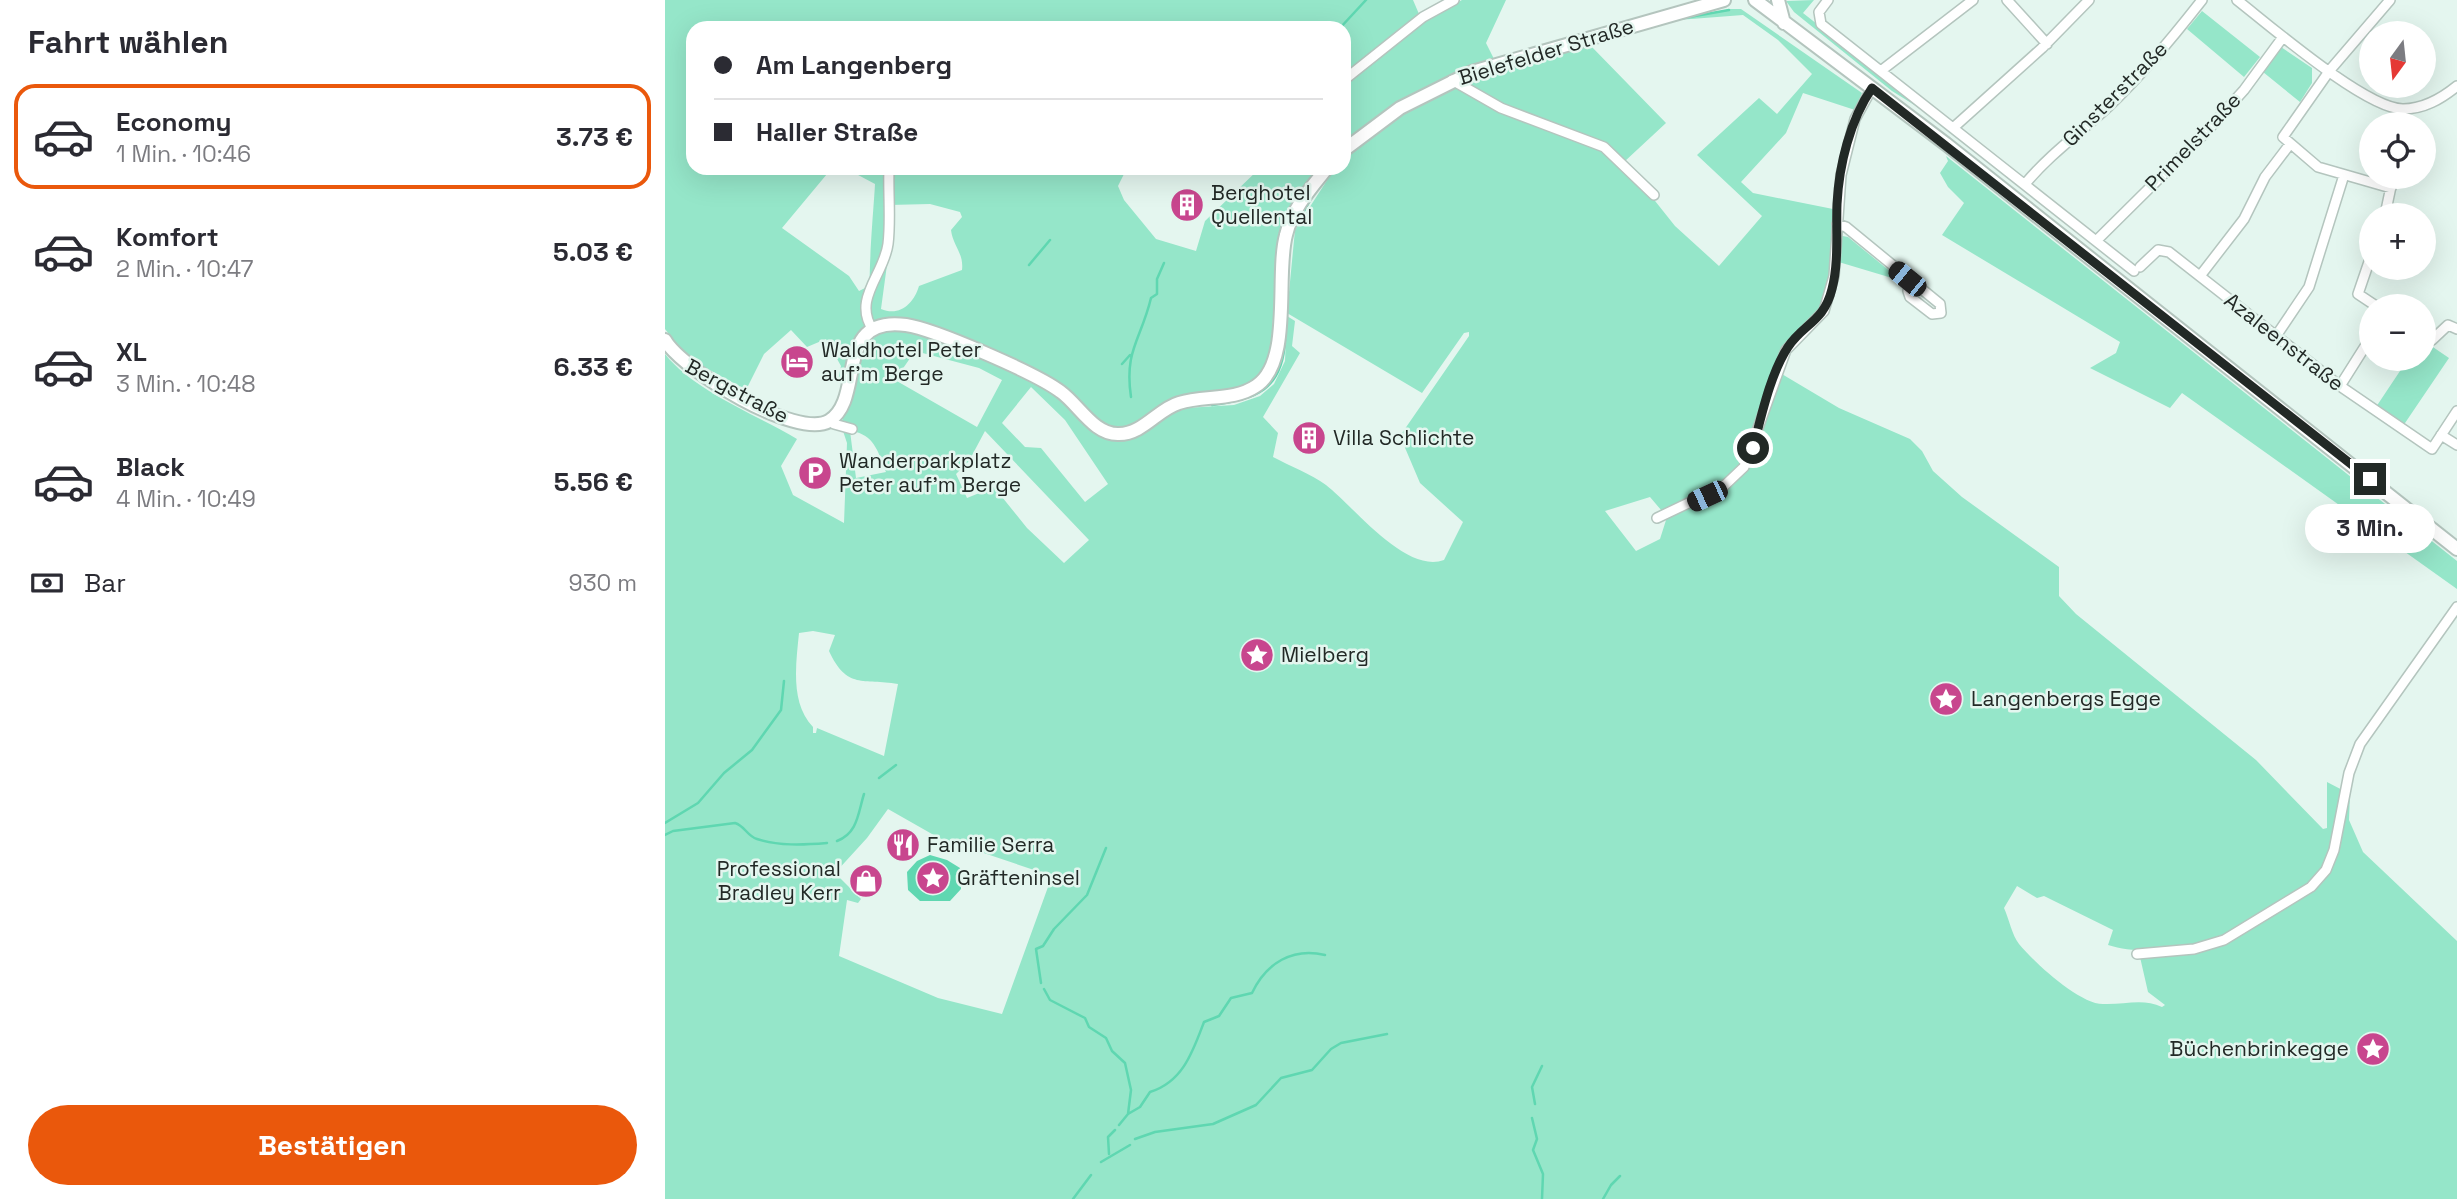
<!DOCTYPE html>
<html lang="de">
<head>
<meta charset="utf-8">
<style>
  :root { --surface:#fff; --page:#f7f7f7; --text:#2b2b33; --muted:#7c7c81; --line:#e1e1e2; --accent:#ea580c }
  body { margin:0; font-family:"Space Grotesk",sans-serif; background:var(--page); color:var(--text); height:100vh; display:flex; flex-direction:column; font-size:26px; white-space:nowrap }
  * { box-sizing:border-box; margin:0 }
  p { font-size:23px; color:var(--muted) }
  .icon { flex:none; width:38px; height:38px; fill:none; stroke:currentColor; stroke-width:2; stroke-linecap:round; stroke-linejoin:round }
  .map { position:relative; flex:1; overflow:hidden }
  .sheet { display:flex; flex-direction:column; background:var(--surface); width:665px }
  .sheet>* { flex:none }
  .top-card { position:absolute; left:21px; top:21px; width:665px; height:154px; border-radius:21px; box-shadow:0 7px 28px #0002; display:grid; align-content:center; height:154px; padding:0 28px; background:var(--surface) }
  .needle { width:46px; rotate:195deg }
  .buttons { position:absolute; left:1694px; top:21px; display:grid; gap:14px }
  .buttons a { display:grid; place-items:center; width:77px; height:77px; border-radius:50%; background:var(--surface); box-shadow:0 7px 28px #0002; font-size:35px }
  .end { position:absolute; width:32px; height:32px; margin:-16px; border:9px solid #222926; background:#fff; box-shadow:0 0 0 4px #fff }
  .from { border-radius:50% }
  .bubble { position:absolute; height:49px; border-radius:24px; background:var(--surface); box-shadow:0 7px 28px #0002; font-size:23px; font-weight:600; line-height:49px; text-align:center }
  .car { position:absolute; width:21px; height:42px; margin:-21px -10px; border-radius:9px; box-shadow:0 0 5px 2px #0007; background:linear-gradient(#222 24%,#8ab4d8 0 40%,#222 0 76%,#8ab4d8 0 86%,#222 0) }
  .top-card b { display:flex; align-items:center; gap:24px; height:66px; font-size:26px }
  .top-card b+b { border-top:2px solid var(--line) }
  .top-card i { width:18px; height:18px; background:var(--text) }
  ul { padding:0; list-style:none }
  li { display:flex; align-items:center; gap:21px; height:105px; margin:0 14px 10px; padding:0 14px; border:4px solid transparent; border-radius:21px }
  li div { flex:1 }
  li b { display:block; font-size:26px }
  li em { font-style:normal; font-weight:600 }
  li.active { border-color:var(--accent) }
  li>.icon { width:63px; height:63px; stroke-width:1.5 }
  h2 { padding:0 28px; font-size:32px; line-height:84px }
  .pay { display:flex; align-items:center; gap:18px; height:77px; padding:0 28px; font-size:26px }
  .pay p { margin-inline-start:auto }
  .action { display:flex; gap:14px; margin-top:auto; padding:14px 28px }
  .action a { flex:1; height:80px; border-radius:42px; background:var(--accent); color:#fff; font-size:28px; font-weight:600; line-height:80px; text-align:center }
  main { display:flex; flex:1; min-height:0 }
  .map>svg:first-child { display:block }
  .green { fill:#95e6c9; fill-rule:evenodd }
  .water { fill:#5fd7b1; fill-rule:evenodd }
  .lines { fill:none; stroke-linecap:round; stroke-linejoin:round }
  .stream { stroke:#5fd7b1; stroke-width:2.5 }
  .street-casing { stroke:#b4c5be; stroke-width:12 }
  .secondary-casing { stroke:#b4c5be; stroke-width:16 }
  .street { stroke:#fff; stroke-width:9 }
  .secondary { stroke:#fff; stroke-width:12 }
  .route { stroke:#222926; stroke-width:9 }
  .labels { text-anchor:middle; stroke-width:5; stroke-linejoin:round; paint-order:stroke }
  .street-label { font-size:21px; fill:#222926; stroke:#e4f6ef }
  .poi-label { font-size:21px; fill:#222926; stroke:#e4f6ef; text-anchor:start }
</style>
</head>
<body>
<main>
<section class="sheet">
<h2>Fahrt wählen</h2>
<ul>
<li class="active"><svg class="icon" aria-label="car" viewBox="0 0 24 24"><path d="M5 17H2v-5l4-1 3-4h7l3 4 3 1v5h-3M9 17h6M6 11h13"/><circle cx="7" cy="17" r="2"/><circle cx="17" cy="17" r="2"/></svg><div><b>Economy</b><p>1 Min. · 10:46</p></div><em>3.73 €</em></li>
<li><svg class="icon" aria-label="car" viewBox="0 0 24 24"><path d="M5 17H2v-5l4-1 3-4h7l3 4 3 1v5h-3M9 17h6M6 11h13"/><circle cx="7" cy="17" r="2"/><circle cx="17" cy="17" r="2"/></svg><div><b>Komfort</b><p>2 Min. · 10:47</p></div><em>5.03 €</em></li>
<li><svg class="icon" aria-label="car" viewBox="0 0 24 24"><path d="M5 17H2v-5l4-1 3-4h7l3 4 3 1v5h-3M9 17h6M6 11h13"/><circle cx="7" cy="17" r="2"/><circle cx="17" cy="17" r="2"/></svg><div><b>XL</b><p>3 Min. · 10:48</p></div><em>6.33 €</em></li>
<li><svg class="icon" aria-label="car" viewBox="0 0 24 24"><path d="M5 17H2v-5l4-1 3-4h7l3 4 3 1v5h-3M9 17h6M6 11h13"/><circle cx="7" cy="17" r="2"/><circle cx="17" cy="17" r="2"/></svg><div><b>Black</b><p>4 Min. · 10:49</p></div><em>5.56 €</em></li>
</ul>
<div class="pay"><svg class="icon" aria-label="cash" viewBox="0 0 24 24"><path d="M3 7h18v10H3z"/><circle cx="12" cy="12" r="2"/></svg>Bar<p>930 m</p></div>
<div class="action"><a>Bestätigen</a></div>
</section>
<div class="map">
<svg width="1792" height="1199" viewBox="0 0 1792 1199">
  <rect width="100%" height="100%" fill="#e4f6ef"/>
  <path class="green" d="M0,0H748L757,21L797,0H841L821,43L829,59C772,78 727,110 679,145V28H28V168H167L117,228L184,276L194,291L200,288L199,326L182,363L177,385L173,380L176,366L161,339L142,347L126,330L99,354L81,390L23,358L0,329Z
    M1149,0L1138,13L1275,121L1227,91L1129,12L1121,1Z
    M1065,9H1076L1197,93L1190,110L1138,93L1121,133L1076,182L1088,193L1168,209L1167,234L1183,237L1237,281L1167,260L1159,302L1148,319L1123,342L1110,370L1174,408L1245,439L1257,451L1268,471L1297,497L1394,567V596L1411,614L1591,760L1658,829L1662,828V782L1685,794L1684,820L1698,852L1792,941V1199H0V354C29,391 92,415 132,439L116,466L128,495L179,523L182,443L178,431H185L191,478L221,472C214,454 210,437 191,432L192,426L177,421L199,346L217,331H249L370,381L393,394L436,434L495,419L521,408L569,405L595,396L609,384L620,361L622,316L630,321L627,346L635,353L598,417L613,433L608,457C625,466 646,474 661,485C690,508 741,574 779,560L798,522L755,483L735,436L804,336V332L799,333L757,393L622,313L630,230L668,171L679,168V161C706,134 756,99 791,86C835,70 881,59 925,45L1001,123L959,162L1010,226L1054,266L1097,216L1032,155L1094,98L1112,114L1147,74L1113,40L1078,15L1013,20ZM250,351L314,368L337,380L312,427L230,380ZM366,387L400,420L443,484L420,502L376,448L360,447L337,423ZM320,431L424,540L399,563L362,528L329,487L302,498L291,474L304,461ZM985,497L1002,517L995,539L971,551L940,511ZM148,631L170,635L164,651C182,690 198,678 233,684L219,756L152,728L151,733H148V727C125,703 131,664 134,633ZM223,809L274,838L387,876L337,1014L273,998L174,956L182,900L193,903L196,899L170,873L202,838ZM1352,886L1372,898L1379,896L1448,930L1443,945C1477,956 1524,949 1558,938L1644,886L1545,948L1475,957L1483,992L1500,1005L1497,1007C1478,998 1459,1005 1438,1004C1414,1004 1369,962 1354,944C1347,935 1344,919 1339,908Z
    M1537,11L1595,57L1579,77L1522,29Z
    M1616,47L1647,68V83L1635,102L1598,72Z
    M1281,156L1792,561V589L1517,393L1505,408L1425,368L1451,353L1455,342L1277,235L1299,203L1283,187L1275,173L1283,161Z
    M180,168H462L453,186L459,200L491,239L531,251L540,221L595,168H655L613,250L605,360L598,373L578,387L454,430L435,423L410,397L227,317L209,321C199,308 209,207 210,184ZM265,204L295,212L297,217L286,230C288,246 299,253 297,270L254,286C249,303 235,317 216,309L224,250V205Z
    M1759,341L1784,358L1738,426L1711,407L1743,359H1759Z"/>
  <path class="water" d="M265,855L282,860L295,868L296,889L285,901H255L243,890L242,872L252,861ZM268,865L275,867L281,874L274,889L264,890L255,883L257,873Z"/>
  <g class="lines">
    <path class="stream" d="M1013,19L1064,10
      M675,28L701,0
      M629,229L648,195
      M364,265L385,240
      M457,364L465,355
      M466,397C459,350 476,340 486,298L492,294V279L499,263
      M547,405C591,399 618,390 620,339
      M214,778L231,765
      M0,823L33,803L59,773L87,750L116,710L119,681
      M0,835L8,831L70,823C80,826 82,836 92,839C113,846 138,845 162,843
      M172,841C193,833 193,813 199,794
      M376,983L371,949L378,946L389,929L422,895L441,848
      M379,989L385,1000L420,1018L424,1027L441,1038L447,1051L460,1063L466,1090L463,1114L454,1125
      M870,1104L867,1087L877,1066
      M463,1114L475,1107L485,1092C518,1082 528,1051 539,1022L554,1016L566,998L587,993C601,963 628,947 660,955
      M867,1118L872,1139L868,1150L878,1174L877,1199
      M470,1139L490,1132L548,1124L591,1105L616,1078L647,1070L666,1049L676,1043L722,1034
      M444,1154L443,1137L450,1130
      M436,1162L465,1145
      M408,1199L426,1175
      M938,1199L946,1185L955,1176"/>
    <g class="street-casing">
      <path id="street" d="M1163,0L1154,12L1156,24L1469,271
        M1342,0L1382,44
        M1572,0C1604,25 1701,109 1738,109C1759,109 1776,99 1792,86
        M1725,0L1665,70L1618,137L1653,167L1726,188
        M1217,70L1308,0
        M679,80L758,17L789,0
        M787,80L836,108L939,147L989,195
        M1734,124L1736,109
        M1288,128L1377,48L1424,0
        M1360,184C1385,154 1416,132 1444,106C1478,74 1508,37 1537,0
        M1720,215L1728,177
        M1172,224L1181,227L1275,304L1276,313L1267,314L1245,297L1243,291L1248,283
        M1431,241L1542,131L1579,90L1618,37
        M1706,256L1693,294L1711,306
        M1475,267L1493,250L1504,252L1675,386L1767,449L1792,411
        M1535,276L1579,219L1600,177L1625,144
        M208,330C187,299 219,275 223,244C226,220 223,193 224,168
        M1611,336L1644,287L1679,175
        M1759,337L1767,340L1783,325L1792,329
        M1675,386L1706,337
        M167,419L169,424L187,429
        M1776,435L1792,445
        M992,518L1059,486L1079,467L1121,350L1159,311L1169,276L1176,175L1190,119L1207,88
        M1472,954L1529,949L1559,940L1646,887L1661,870L1669,850L1684,773L1695,744L1792,607"/>
    </g>
    <g class="secondary-casing">
      <path id="secondary" d="M1090,0L1281,144L1792,549
        M1113,0L1119,23
        M679,150L735,108L807,72L1059,0
        M0,340C17,370 132,440 164,421C201,398 167,315 241,325C269,329 373,374 396,392C414,405 429,435 454,434C478,434 493,409 514,403C539,395 569,401 591,386C628,362 610,275 621,235C627,209 646,188 662,168"/>
    </g>
    <use href="#street" class="street"/>
    <use href="#secondary" class="secondary"/>
  </g>
  <g class="lines">
    <path class="route" d="M1088,448C1096,418 1105,374 1123,347C1138,324 1159,322 1167,289C1174,262 1171,232 1172,204C1174,165 1185,120 1207,88L1705,479"/>
  </g>
  <defs>
    <g id="building-disc" transform="scale(1.75)"><circle r="9.5" fill="#c8468e" stroke="#e4f6ef"/><path d="M-4-6H4V6H1V3H-1V6H-4ZM-2.5-4.3h1.7v1.8h-1.7ZM.8-4.3h1.7v1.8H.8ZM-2.5-1h1.7V.8h-1.7ZM.8-1h1.7V.8H.8Z" fill="#fff"/></g>
    <g id="hotel-disc" transform="scale(1.75)"><circle r="9.5" fill="#c8468e" stroke="#e4f6ef"/><path d="M-6-4.5h1.5V1H6V5H4.5V3h-9V5H-6ZM-4 0a1.8 1.8 0 1 1 3.6 0ZM.5 0V-2.5h3Q6-2.5 6 0Z" fill="#fff"/></g>
    <g id="parking-disc" transform="scale(1.75)"><circle r="9.5" fill="#c8468e" stroke="#e4f6ef"/><path d="M-3.5-5.5H1a3.5 3.5 0 0 1 0 7H-1V5.5H-3.5ZM-1-3.4V-.6H.8a1.4 1.4 0 0 0 0-2.8Z" fill="#fff"/></g>
    <g id="sight-disc" transform="scale(1.75)"><circle r="9.5" fill="#c8468e" stroke="#e4f6ef"/><path d="M0-6L1.8-2.2L6-1.7L2.9 1.2L3.7 5.4L0 3.3L-3.7 5.4L-2.9 1.2L-6-1.7L-1.8-2.2Z" fill="#fff"/></g>
    <g id="restaurant-disc" transform="scale(1.75)"><circle r="9.5" fill="#c8468e" stroke="#e4f6ef"/><path d="M-5-6h1v4h1v-4h1v4h1v-4h1v5L-1.5 .5V6h-2V.5L-5-1ZM5-6V6H3V1.5H1.5Q1.5-4 5-6Z" fill="#fff"/></g>
    <g id="shop-disc" transform="scale(1.75)"><circle r="9.5" fill="#c8468e" stroke="#e4f6ef"/><path d="M-5-2.5h2.3a2.7 3.5 0 0 1 5.4 0H5L5.5 6h-11ZM-1.5-2.5h3a1.5 2.3 0 0 0-3 0Z" fill="#fff"/></g>
  </defs>
  <g fill-rule="evenodd">
    <use href="#building-disc" x="522" y="205"/>
    <use href="#hotel-disc" x="132" y="362"/>
    <use href="#building-disc" x="644" y="438"/>
    <use href="#parking-disc" x="150" y="473"/>
    <use href="#sight-disc" x="592" y="655"/>
    <use href="#sight-disc" x="1281" y="699"/>
    <use href="#restaurant-disc" x="238" y="845"/>
    <use href="#sight-disc" x="268" y="878"/>
    <use href="#shop-disc" x="201" y="881"/>
    <use href="#sight-disc" x="1708" y="1049"/>
  </g>
  <g class="labels">
    <g class="street-label">
      <text transform="translate(881 52) rotate(-17)" y="7">Bielefelder Straße</text>
      <text transform="translate(1450 94) rotate(-45)" y="7">Ginsterstraße</text>
      <text transform="translate(1528 142) rotate(-46)" y="7">Primelstraße</text>
      <text transform="translate(1619 342) rotate(38)" y="7">Azaleenstraße</text>
      <text transform="translate(72 391) rotate(28)" y="7">Bergstraße</text>
    </g>
    <g class="poi-label">
      <text x="546" y="200">Berghotel<tspan x="546" dy="24">Quellental</tspan></text>
      <text x="156" y="357">Waldhotel Peter<tspan x="156" dy="24">auf'm Berge</tspan></text>
      <text x="668" y="445">Villa Schlichte</text>
      <text x="174" y="468">Wanderparkplatz<tspan x="174" dy="24">Peter auf'm Berge</tspan></text>
      <text x="616" y="662">Mielberg</text>
      <text x="1306" y="706">Langenbergs Egge</text>
      <text x="262" y="852">Familie Serra</text>
      <text x="176" y="876" text-anchor="end">Professional<tspan x="176" dy="24">Bradley Kerr</tspan></text>
      <text x="292" y="885">Gräfteninsel</text>
      <text x="1684" y="1056" text-anchor="end">Büchenbrinkegge</text>
    </g>
  </g>
</svg>
<div class="buttons">
<a><svg class="needle" viewBox="-14 -14 28 28"><path d="M0-13l5 13h-10z" fill="#e53935"/><path d="M0 13l5-13h-10z" fill="#7c7c81"/></svg></a>
<a><svg class="icon" aria-label="locate" viewBox="0 0 24 24"><circle cx="12" cy="12" r="6"/><path d="M12 2v4M12 18v4M2 12h4M18 12h4"/></svg></a>
<a>+</a>
<a>−</a>
</div>
<i class="end from" style="left:1088px;top:448px"></i>
<i class="end" style="left:1705px;top:479px"></i>
<div class="bubble" style="left:1640px;top:504px;width:130px">3 Min.</div>
<i class="car" style="left:1242px;top:279px;rotate:309deg"></i>
<i class="car" style="left:1042px;top:496px;rotate:245deg"></i>
<div class="top-card">
<b><i class="from"></i>Am Langenberg</b>
<b><i></i>Haller Straße</b>
</div>
</div>
</main>
</body>
</html>
